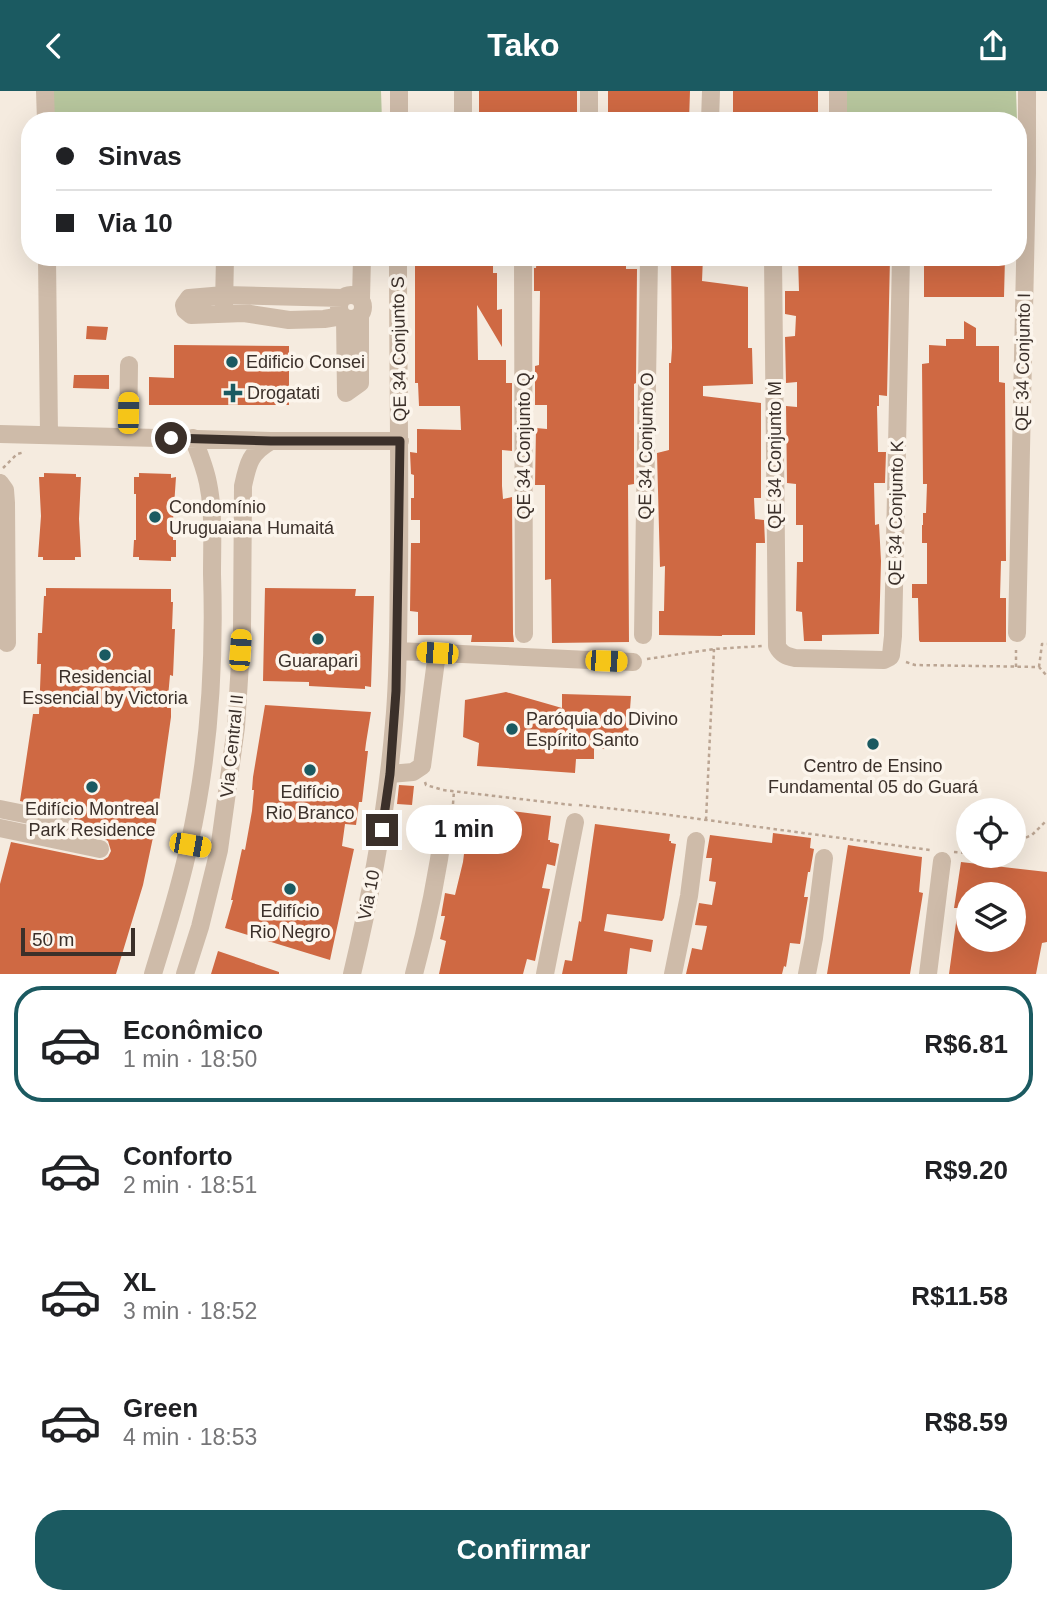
<!DOCTYPE html>
<html lang="pt">
<head>
<meta charset="utf-8">
<style>
  :root { --surface:#fff; --page:#f6f6f6; --text:#202124; --muted:#757577; --line:#e0e0e0; --accent:#1b5a61 }
  body { margin:0; font-family:Arial,sans-serif; background:var(--page); color:var(--text); height:100vh; display:flex; flex-direction:column; font-size:26px; white-space:nowrap }
  * { box-sizing:border-box; margin:0 }
  p { font-size:23px; color:var(--muted) }
  .icon { flex:none; width:38px; height:38px; fill:none; stroke:currentColor; stroke-width:2; stroke-linecap:round; stroke-linejoin:round }
  .map { position:relative; height:883px; overflow:hidden }
  .drawer { display:flex; flex-direction:column; background:var(--surface); flex:1 }
  .drawer>* { flex:none }
  .banner { position:absolute; left:21px; top:21px; width:1006px; height:154px; border-radius:28px; box-shadow:0 7px 28px #0002; display:grid; align-content:center; height:154px; padding:0 35px; background:var(--surface) }
  .buttons { position:absolute; left:956px; top:707px; display:grid; gap:14px }
  .buttons a { display:grid; place-items:center; width:70px; height:70px; border-radius:50%; background:var(--surface); box-shadow:0 7px 28px #0002; font-size:35px }
  .scale { position:absolute; left:21px; bottom:18px; width:114px; box-sizing:border-box; padding-left:7px; border:4px solid #3b302a; border-top:0; font-size:19px; line-height:24px; white-space:nowrap; color:#3b302a; -webkit-text-stroke:5px #fcf5ec; paint-order:stroke }
  .end { position:absolute; width:32px; height:32px; margin:-16px; border:9px solid #3b302a; background:#fff; box-shadow:0 0 0 4px #fff }
  .from { border-radius:50% }
  .bubble { position:absolute; height:49px; border-radius:24px; background:var(--surface); box-shadow:0 7px 28px #0002; font-size:23px; font-weight:600; line-height:49px; text-align:center }
  .car { position:absolute; width:21px; height:42px; margin:-21px -10px; border-radius:9px; box-shadow:0 0 5px 2px #0007; background:linear-gradient(#f5c518 24%,#345 0 40%,#f5c518 0 76%,#345 0 86%,#f5c518 0) }
  .banner b { display:flex; align-items:center; gap:24px; height:66px; font-size:26px }
  .banner b+b { border-top:2px solid var(--line) }
  .banner i { width:18px; height:18px; background:var(--text) }
  ul { padding:12px 0 0; list-style:none }
  li { display:flex; align-items:center; gap:21px; height:116px; margin:0 14px 10px; padding:0 21px; border:4px solid transparent; border-radius:28px }
  li div { flex:1 }
  li b { display:block; font-size:26px }
  li em { font-style:normal; font-weight:600 }
  li.selected { border-color:var(--accent) }
  li>.icon { width:63px; height:63px; stroke-width:1.5 }
  .button { display:flex; gap:14px; margin-top:auto; padding:14px 35px }
  .button a { flex:1; height:80px; border-radius:28px; background:var(--accent); color:#fff; font-size:28px; font-weight:600; line-height:80px; text-align:center }
  header { display:flex; justify-content:space-between; align-items:center; height:91px; padding:0 35px; background:var(--accent); color:#fff; font-size:32px; font-weight:600 }
  .map>svg:first-child { display:block }
  .green { fill:#b7c69d }
  .building { fill:#cf6943; fill-rule:evenodd }
  .lines { fill:none; stroke-linecap:round; stroke-linejoin:round }
  .path { stroke:#bba593; stroke-width:2.5; stroke-dasharray:3.5 3.5; stroke-linecap:butt }
  .minor { stroke:#cebba9; stroke-width:18 }
  .route { stroke:#3b302a; stroke-width:9 }
  .poi-dot { fill:#1b5a61; stroke:#fcf5ec; stroke-width:2.5 }
  .labels { text-anchor:middle; stroke-width:7; stroke-linejoin:round; paint-order:stroke }
  .street-label { font-size:18px; fill:#3b302a; stroke:#fcf5ec }
  .poi-label { font-size:18px; fill:#3b302a; stroke:#fcf5ec }
</style>
</head>
<body>
<header><svg class="icon" aria-label="back" viewBox="0 0 24 24"><path d="M15 5l-7 7 7 7"/></svg>Tako<svg class="icon" aria-label="share" viewBox="0 0 24 24"><path d="M12 15V3M7 8l5-5 5 5M5 13v7h14v-7"/></svg></header>
<div class="map">
<svg width="1047" height="883" viewBox="0 0 1047 883">
  <rect width="100%" height="100%" fill="#f5ebdf"/>
  <path class="green" d="M50,0H381L382,30H50Z
    M845,0H1016L1017,30H845Z"/>
  <path class="building" d="M479,0H577V30H481L479,28Z
    M608,0H690L689,30H608Z
    M733,0H818V30L733,28Z
    M415,166H493V182H497V219L502,218V256L477,214L478,269H506V292H512V360L502,359V395L503,408L512,406L513,543L514,551H471L472,544H418V521L410,520L411,452H420V429H411V407H414V384L411,383L410,361L417,362V338L461,339L460,315H419L418,292H415Z
    M537,166H626V178H637L636,292L634,293V393L628,394L629,551L552,552L551,488L545,489V394H535L536,337L547,338V314H535V275L539,274L540,200H534V177H536Z
    M671,166H703L702,190L748,196V257H752L753,293L703,295V305L761,312V407H754L755,428L764,429L765,452H756L755,544H722V545L659,544V520H664L665,475L660,476L657,362L669,359V272H671L672,257Z
    M798,166H890L887,305L879,304V315H877L878,361H886L885,392H874L875,434L879,433L881,470L879,543L822,544V550H804L802,521L796,520L797,471H803V434H796V393L787,392L786,315L797,316V291L786,292L785,246L795,245L796,225L785,223V200H799Z
    M924,166H1005L1004,206H924Z
    M964,230L976,237V255H999V291L1005,292L1006,470H1001L1000,507H1006V551H920L919,549L918,507H912V493H927V452H922V434H923V422H926L927,393H923L922,273L929,272V254L946,255V248H964Z
    M87,235L108,236L106,249L86,248Z
    M174,254L289,255V314H149V286L174,287Z
    M74,284H109V298L73,297Z
    M44,382L76,383V386H81L79,428L81,466H75V469H43V466H38L41,425L39,386H44Z
    M139,382L171,383V387L176,386L173,430V449H176V466H171V470L139,469V466H133L134,449H136V403H134V386H139Z
    M46,497L171,498V511H173L172,538H175L173,585L170,584L167,617H171V626L156,732L143,794L116,883H0V793L11,751L98,769H103L108,766L111,760L108,750L103,747L70,740L75,733L74,727L71,722L20,710L33,623H39L41,573H37L38,542H42L44,505H46Z
    M265,497L356,498L355,505H374L371,596L365,595V598L309,595V591L263,590Z
    M506,601L562,617V603L631,605L627,658H594V668H576L575,682L477,675L479,652L463,646L465,609Z
    M265,614L371,621L366,652L365,660H368L362,711H359L356,734L345,733L342,755L354,758L330,869L225,837L233,809H231L242,758L245,759L252,720L254,699H252L253,686Z
    M399,694L414,695L412,714L397,713Z
    M474,715L551,725L548,749H550V751L559,753L555,775L547,773L542,797L550,798L535,870L527,868L523,883H439L446,850L440,848L445,825H441L445,802L455,804L463,771L466,746L471,739Z
    M595,733L670,743L669,750H671V752L676,753L664,827L662,830L607,823L604,840L653,849L651,861L630,857L627,883H562L565,869L572,870L579,830L581,831Z
    M773,742L811,747L810,757L814,758L810,781H808L804,806H808L800,853L790,852L786,876L784,875L782,883H686L692,857L702,859L707,835L695,834L699,812L712,814L716,791L709,790L712,767H706L710,744L772,752Z
    M848,754L922,766L919,801L923,802L910,883H827Z
    M961,771L1047,781V851L1042,852L1036,883H949L958,817H954ZM968,803H1013V849H968Z
    M218,860L279,881V883H211Z"/>
  <g class="lines">
    <path class="path" d="M3,377L17,363L25,361
      M647,568L714,558L762,555
      M906,571L915,574L1039,576L1047,585
      M1016,576V559
      M1039,576L1042,553H1047
      M425,691L426,694L443,699L572,714
      M453,713L454,700
      M579,714L662,723L930,759
      M706,729L714,558
      M1013,752L1032,744L1047,729
      M954,761L968,762"/>
    <path class="minor" d="M45,0L46,30
      M463,0V30
      M589,0V30
      M399,30V0
      M710,30L711,0
      M838,30V0
      M47,166L49,344
      M523,166L524,543
      M773,166L777,555C781,563 786,565 795,567L884,569L890,566L891,564L893,545L901,166
      M339 216a12 12 0 1 1 24 0a12 12 0 1 1-24 0Z
      M361,208L362,166
      M224,215L225,166
      M342,225L324,228L289,229L244,222L191,224L185,219L184,214L189,207L224,204L343,207
      M345,227L346,302
      M346,302L360,292V225
      M0,343L271,350H400
      M128,346L129,274
      M0,392L5,399L6,412L7,552
      M1017,542L1027,82V0
      M643,544L649,166
      M398,560L633,571
      M390,683L413,681L422,675L437,562
      M0,718L64,731
      M0,737L100,758
      M153,883C166,840 180,798 189,754C209,666 215,574 212,483C212,453 214,421 208,392C205,376 199,362 193,347
      M185,883L200,836L219,759L236,636L242,540L243,395C248,372 250,362 271,350
      M352,883C372,800 387,717 394,633C399,582 398,530 399,479C400,375 398,271 398,166
      M414,883C428,832 438,781 445,728
      M545,883L575,731
      M673,883L689,805L696,750
      M807,883L814,847L824,767
      M928,883L942,770"/>
  </g>
  <g class="lines">
    <path class="route" d="M171,347L271,350H400L396,600L390,683L382,739"/>
  </g>
  <g class="poi-dot">
    <circle cx="232" cy="271" r="7"/>
    <path d="M229.5 291.5h7v7h7v7h-7v7h-7v-7h-7v-7h7z"/>
    <circle cx="155" cy="426" r="7"/>
    <circle cx="318" cy="548" r="7"/>
    <circle cx="105" cy="564" r="7"/>
    <circle cx="512" cy="638" r="7"/>
    <circle cx="873" cy="653" r="7"/>
    <circle cx="310" cy="679" r="7"/>
    <circle cx="92" cy="696" r="7"/>
    <circle cx="290" cy="798" r="7"/>
  </g>
  <g class="labels">
    <g class="street-label">
      <text transform="translate(399 258) rotate(-91)" y="6">QE 34 Conjunto S</text>
      <text transform="translate(1023 271) rotate(-89)" y="6">QE 34 Conjunto I</text>
      <text transform="translate(524 355) rotate(-90)" y="6">QE 34 Conjunto Q</text>
      <text transform="translate(646 355) rotate(-89)" y="6">QE 34 Conjunto O</text>
      <text transform="translate(775 364) rotate(-90)" y="6">QE 34 Conjunto M</text>
      <text transform="translate(896 422) rotate(-89)" y="6">QE 34 Conjunto K</text>
      <text transform="translate(232 655) rotate(-84)" y="6">Via Central II</text>
      <text transform="translate(369 804) rotate(-79)" y="6">Via 10</text>
    </g>
    <g class="poi-label">
      <text x="246" y="277" text-anchor="start">Edificio Consei</text>
      <text x="247" y="308" text-anchor="start">Drogatati</text>
      <text x="169" y="422" text-anchor="start">Condomínio<tspan x="169" dy="21">Uruguaiana Humaitá</tspan></text>
      <text x="318" y="576">Guarapari</text>
      <text x="105" y="592">Residencial<tspan x="105" dy="21">Essencial by Victoria</tspan></text>
      <text x="526" y="634" text-anchor="start">Paróquia do Divino<tspan x="526" dy="21">Espírito Santo</tspan></text>
      <text x="873" y="681">Centro de Ensino<tspan x="873" dy="21">Fundamental 05 do Guará</tspan></text>
      <text x="310" y="707">Edifício<tspan x="310" dy="21">Rio Branco</tspan></text>
      <text x="92" y="724">Edifício Montreal<tspan x="92" dy="21">Park Residence</tspan></text>
      <text x="290" y="826">Edifício<tspan x="290" dy="21">Rio Negro</tspan></text>
    </g>
  </g>
</svg>
<div class="buttons">
<a><svg class="icon" aria-label="locate" viewBox="0 0 24 24"><circle cx="12" cy="12" r="6"/><path d="M12 2v4M12 18v4M2 12h4M18 12h4"/></svg></a>
<a><svg class="icon" aria-label="layers" viewBox="0 0 24 24"><path d="M12 4l9 5-9 5-9-5zM3 14l9 5 9-5"/></svg></a>
</div>
<div class="scale">50 m</div>
<i class="end from" style="left:171px;top:347px"></i>
<i class="end" style="left:382px;top:739px"></i>
<div class="bubble" style="left:406px;top:714px;width:116px">1 min</div>
<i class="car" style="left:128px;top:322px;rotate:1deg"></i>
<i class="car" style="left:240px;top:559px;rotate:4deg"></i>
<i class="car" style="left:437px;top:562px;rotate:274deg"></i>
<i class="car" style="left:606px;top:570px;rotate:92deg"></i>
<i class="car" style="left:190px;top:754px;rotate:100deg"></i>
<div class="banner">
<b><i class="from"></i>Sinvas</b>
<b><i></i>Via 10</b>
</div>
</div>
<section class="drawer">
<ul>
<li class="selected"><svg class="icon" aria-label="car" viewBox="0 0 24 24"><path d="M5 17H2v-5l4-1 3-4h7l3 4 3 1v5h-3M9 17h6M6 11h13"/><circle cx="7" cy="17" r="2"/><circle cx="17" cy="17" r="2"/></svg><div><b>Econômico</b><p>1 min · 18:50</p></div><em>R$6.81</em></li>
<li><svg class="icon" aria-label="car" viewBox="0 0 24 24"><path d="M5 17H2v-5l4-1 3-4h7l3 4 3 1v5h-3M9 17h6M6 11h13"/><circle cx="7" cy="17" r="2"/><circle cx="17" cy="17" r="2"/></svg><div><b>Conforto</b><p>2 min · 18:51</p></div><em>R$9.20</em></li>
<li><svg class="icon" aria-label="car" viewBox="0 0 24 24"><path d="M5 17H2v-5l4-1 3-4h7l3 4 3 1v5h-3M9 17h6M6 11h13"/><circle cx="7" cy="17" r="2"/><circle cx="17" cy="17" r="2"/></svg><div><b>XL</b><p>3 min · 18:52</p></div><em>R$11.58</em></li>
<li><svg class="icon" aria-label="car" viewBox="0 0 24 24"><path d="M5 17H2v-5l4-1 3-4h7l3 4 3 1v5h-3M9 17h6M6 11h13"/><circle cx="7" cy="17" r="2"/><circle cx="17" cy="17" r="2"/></svg><div><b>Green</b><p>4 min · 18:53</p></div><em>R$8.59</em></li>
</ul>
<div class="button"><a>Confirmar</a></div>
</section>
</body>
</html>
